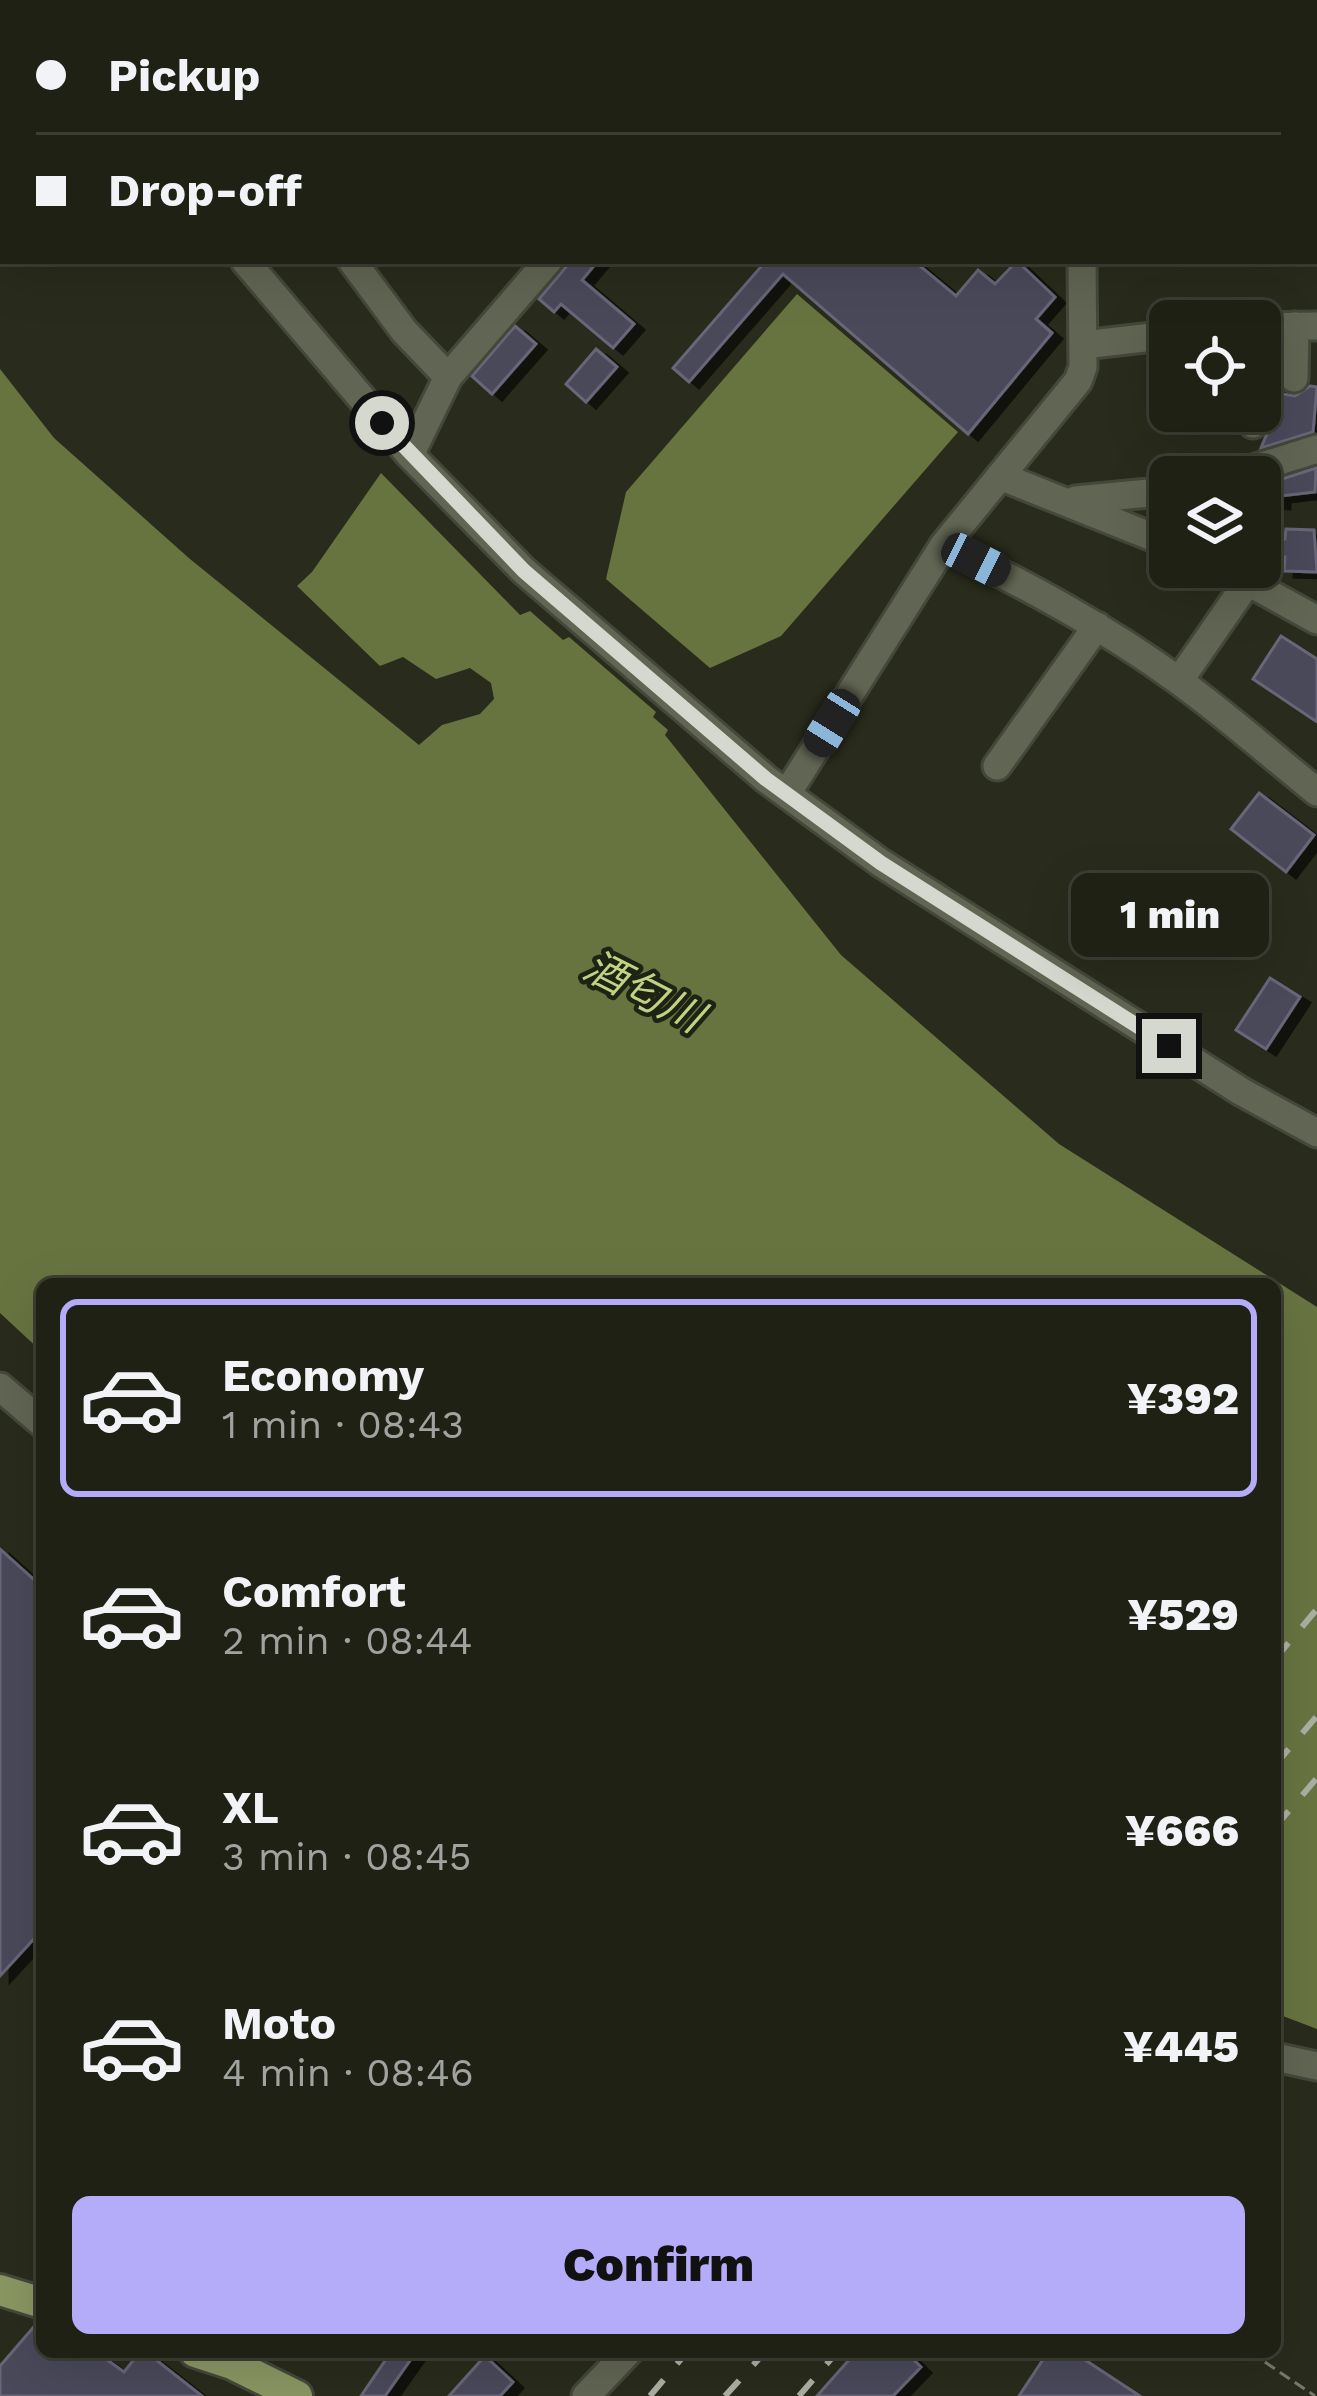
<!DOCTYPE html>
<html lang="en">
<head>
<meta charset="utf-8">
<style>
  :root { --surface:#1f2115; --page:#27291e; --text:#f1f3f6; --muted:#a1a3a0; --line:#3c3e34; --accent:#b4acf9 }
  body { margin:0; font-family:"Work Sans","Noto Sans JP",sans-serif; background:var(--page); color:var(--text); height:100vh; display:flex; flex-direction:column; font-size:45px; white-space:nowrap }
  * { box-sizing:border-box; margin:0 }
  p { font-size:39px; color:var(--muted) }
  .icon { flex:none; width:66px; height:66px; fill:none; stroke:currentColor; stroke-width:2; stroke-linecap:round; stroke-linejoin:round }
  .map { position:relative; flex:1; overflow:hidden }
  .sheet { position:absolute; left:36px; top:1278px; width:1245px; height:1080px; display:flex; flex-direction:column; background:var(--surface); border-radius:18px; box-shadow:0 12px 48px #0002,0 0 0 3px var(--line) }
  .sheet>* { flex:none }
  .hud { position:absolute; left:0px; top:0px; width:1317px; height:264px; box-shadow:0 12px 48px #0002,0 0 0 3px var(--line); display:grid; align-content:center; height:264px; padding:0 36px; background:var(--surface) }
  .controls { position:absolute; left:1149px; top:300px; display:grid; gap:24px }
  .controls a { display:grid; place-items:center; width:132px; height:132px; border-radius:18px; background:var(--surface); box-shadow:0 12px 48px #0002,0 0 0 3px var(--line); font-size:60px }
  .end { position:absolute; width:54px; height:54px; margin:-27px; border:15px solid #d5d8ce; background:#111; box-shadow:0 0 0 6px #111 }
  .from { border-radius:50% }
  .bubble { position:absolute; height:84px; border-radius:18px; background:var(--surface); box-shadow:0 12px 48px #0002,0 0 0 3px var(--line); font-size:39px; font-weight:800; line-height:84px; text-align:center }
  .car { position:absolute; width:36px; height:72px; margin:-36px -18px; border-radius:15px; box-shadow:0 0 9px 3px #0007; background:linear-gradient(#222 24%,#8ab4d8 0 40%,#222 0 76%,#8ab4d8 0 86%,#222 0) }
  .hud b { display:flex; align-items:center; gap:42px; height:114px; font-size:45px }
  .hud b+b { border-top:3px solid var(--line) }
  .hud i { width:30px; height:30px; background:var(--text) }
  ul { padding:21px 0 0; list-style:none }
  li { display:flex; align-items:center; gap:36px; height:198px; margin:0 24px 18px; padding:0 12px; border:6px solid transparent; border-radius:18px }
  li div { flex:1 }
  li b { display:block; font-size:45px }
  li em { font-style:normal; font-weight:800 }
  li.current { border-color:var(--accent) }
  li>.icon { width:108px; height:108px; stroke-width:1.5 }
  .button { display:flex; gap:24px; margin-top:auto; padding:24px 36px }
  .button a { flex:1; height:138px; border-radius:18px; background:var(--accent); color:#111; font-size:48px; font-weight:800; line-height:138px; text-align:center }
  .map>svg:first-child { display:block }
  .water { fill:#687440 }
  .building { fill:#4a495a; stroke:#676678; stroke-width:3; filter:url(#shadow) }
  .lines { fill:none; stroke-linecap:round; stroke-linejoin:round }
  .minor-casing { stroke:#44483a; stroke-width:33 }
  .major-casing { stroke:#44483a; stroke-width:36 }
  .highway-casing { stroke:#44483a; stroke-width:42 }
  .path { stroke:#76796b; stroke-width:3; stroke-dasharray:12 6; stroke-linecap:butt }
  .minor { stroke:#616553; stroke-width:27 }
  .major { stroke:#8a9662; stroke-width:30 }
  .highway { stroke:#a6b76c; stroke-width:36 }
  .rail { stroke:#acafa4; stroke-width:6; stroke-dasharray:21 21; stroke-linecap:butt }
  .route { stroke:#d5d8ce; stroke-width:15 }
  .labels { text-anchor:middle; stroke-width:9; stroke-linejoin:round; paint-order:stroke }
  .water-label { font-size:42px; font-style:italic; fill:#c1d383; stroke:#1f2313 }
</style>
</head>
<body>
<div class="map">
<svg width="1317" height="2396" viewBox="0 0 1317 2396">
  <defs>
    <filter id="shadow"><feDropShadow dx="10" dy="6" stdDeviation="0" flood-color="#0009"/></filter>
  </defs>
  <rect width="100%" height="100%" fill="#292c1c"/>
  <path class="water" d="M797,294L958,432L781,636L710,668L606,579L626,492Z
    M0,369L54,438L190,559L419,745L442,725L480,714L494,699L491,683L470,668L436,679L403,657L380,666L297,586L312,572L381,473L520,615L530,611L563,640L569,637L656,712L653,717L668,730L665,735L841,955L1059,1144L1317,1307V2029L1275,2013V1284H42V1352L0,1313Z"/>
  <path class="building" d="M571,261H598L582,280L634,324L613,348L561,304L554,312L539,299Z
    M766,261H914L956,296L978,270L995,284L1017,261L1055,297L1036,319L1052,333L968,434L783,274L689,382L673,368Z
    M515,326L536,344L492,394L472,376Z
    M596,349L617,367L586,402L566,384Z
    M1310,386L1317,387L1313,432L1261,448L1271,424V410L1263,391L1295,396Z
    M1316,468L1315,492L1280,496V503L1260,502V486Z
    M1286,529L1314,530L1317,572L1284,571L1285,557H1275V539H1285Z
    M1281,636L1317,659V722L1253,679Z
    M1259,793L1314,835L1286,872L1231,829Z
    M1270,978L1300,997L1266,1049L1236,1030Z
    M0,1549L42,1587V1930L0,1976Z
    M38,2322H42V2352H96L124,2372L140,2352H146L202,2396H0V2366Z
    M391,2352H416L385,2396H361Z
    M856,2352H906L921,2367L893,2396H817Z
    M1048,2352H1073L1140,2396H1019Z
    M485,2356L513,2382L500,2396H449Z"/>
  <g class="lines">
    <g class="minor-casing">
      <path id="minor" d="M815,0V3
        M60,3L63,0
        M215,3L218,0
        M1200,3V0
        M1293,3V0
        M1314,129L1317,128
        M1314,210L1317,228
        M245,261L410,455L524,571L766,779L881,863L1242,1092L1317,1133
        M352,261L404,331L448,377
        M1260,327L1317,326
        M1083,345L1170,335
        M1294,378L1295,326
        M1253,424V411
        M410,455L448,377L548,261
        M1000,476L1170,544
        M1227,477L1317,449
        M1076,500L1170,491
        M944,545C1026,585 1105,627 1179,681C1226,715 1271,755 1317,792
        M1221,567L1317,620
        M1179,681L1249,580
        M997,766L1097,626
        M788,792L944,545L1078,381L1083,367L1082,261
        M0,1387L42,1423
        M1275,2057L1317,2066
        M586,2396L628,2352"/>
    </g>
    <g class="major-casing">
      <path id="major" d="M7,0L9,3
        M0,2290L42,2303
        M195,2352L232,2364L297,2396"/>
    </g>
    <g class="highway-casing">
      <path id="highway" d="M175,3L178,0
        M0,186L3,183"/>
    </g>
    <path class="path" d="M1250,2352L1315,2396"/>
    <use href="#minor" class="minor"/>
    <use href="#major" class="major"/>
    <use href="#highway" class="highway"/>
    <path class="rail" d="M1275,1659L1317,1609
      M1275,1765L1317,1716
      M1275,1827L1317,1778
      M650,2396L687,2352
      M725,2396L765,2352
      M799,2396L837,2352"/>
  </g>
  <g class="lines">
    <path class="route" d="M382,423L524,571L766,779L881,863L1169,1046"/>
  </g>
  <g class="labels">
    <g class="water-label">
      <text transform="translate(644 991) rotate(27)" y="15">酒匂川</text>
    </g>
  </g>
</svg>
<div class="controls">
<a><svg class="icon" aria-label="locate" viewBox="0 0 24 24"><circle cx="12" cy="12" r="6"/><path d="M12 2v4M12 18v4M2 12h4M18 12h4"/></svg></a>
<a><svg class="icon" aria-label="layers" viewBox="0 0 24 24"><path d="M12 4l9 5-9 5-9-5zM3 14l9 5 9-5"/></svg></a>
</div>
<i class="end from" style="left:382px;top:423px"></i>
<i class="end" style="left:1169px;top:1046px"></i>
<div class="bubble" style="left:1071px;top:873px;width:198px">1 min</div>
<i class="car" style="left:976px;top:560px;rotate:117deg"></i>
<i class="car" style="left:832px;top:723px;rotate:212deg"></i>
<div class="hud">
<b><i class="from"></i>Pickup</b>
<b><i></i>Drop-off</b>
</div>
<section class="sheet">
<ul>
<li class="current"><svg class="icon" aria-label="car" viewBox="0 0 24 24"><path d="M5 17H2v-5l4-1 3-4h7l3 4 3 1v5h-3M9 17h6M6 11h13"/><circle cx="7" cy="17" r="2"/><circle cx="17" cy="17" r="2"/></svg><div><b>Economy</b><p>1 min · 08:43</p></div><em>¥392</em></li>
<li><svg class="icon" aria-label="car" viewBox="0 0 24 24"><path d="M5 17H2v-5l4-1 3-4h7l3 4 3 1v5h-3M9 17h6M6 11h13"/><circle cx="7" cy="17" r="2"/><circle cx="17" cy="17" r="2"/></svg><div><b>Comfort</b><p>2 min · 08:44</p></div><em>¥529</em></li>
<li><svg class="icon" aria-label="car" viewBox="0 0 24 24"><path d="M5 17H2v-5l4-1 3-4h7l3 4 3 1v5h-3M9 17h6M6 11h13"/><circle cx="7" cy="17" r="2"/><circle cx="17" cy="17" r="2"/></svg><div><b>XL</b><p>3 min · 08:45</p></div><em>¥666</em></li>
<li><svg class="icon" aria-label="car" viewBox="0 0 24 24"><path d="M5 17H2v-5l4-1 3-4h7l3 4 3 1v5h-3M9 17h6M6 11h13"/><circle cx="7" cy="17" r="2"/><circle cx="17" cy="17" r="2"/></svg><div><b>Moto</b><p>4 min · 08:46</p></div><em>¥445</em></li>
</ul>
<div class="button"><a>Confirm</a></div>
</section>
</div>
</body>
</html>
